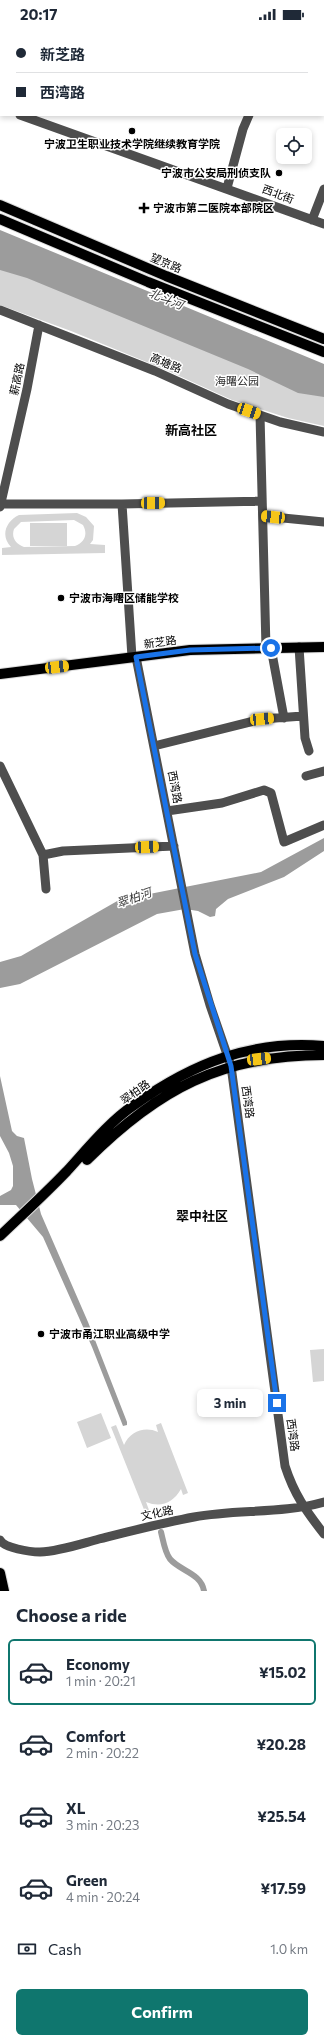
<!DOCTYPE html>
<html lang="en">
<head>
<meta charset="utf-8">
<style>
  :root { --surface:#fff; --page:#f2f2f3; --text:#1f2937; --muted:#747a83; --line:#e0e1e3; --accent:#0f766e }
  body { margin:0; font-family:Commissioner,"Noto Sans SC",sans-serif; background:var(--page); color:var(--text); height:100vh; display:flex; flex-direction:column; font-size:15px; white-space:nowrap }
  * { box-sizing:border-box; margin:0 }
  p { font-size:13px; color:var(--muted) }
  .icon { flex:none; width:22px; height:22px; fill:none; stroke:currentColor; stroke-width:2; stroke-linecap:round; stroke-linejoin:round }
  .map { position:relative; height:1563px; overflow:hidden }
  .side { display:flex; flex-direction:column; background:var(--surface); flex:1 }
  .side>* { flex:none }
  .hud { position:absolute; left:0px; top:0px; width:324px; height:88px; box-shadow:0 2px 6px #0003; display:grid; align-content:center; height:88px; padding:0 16px; background:var(--surface) }
  .controls { position:absolute; left:276px; top:100px; display:grid; gap:8px }
  .controls a { display:grid; place-items:center; width:36px; height:36px; border-radius:6px; background:var(--surface); box-shadow:0 2px 6px #0003; font-size:20px }
  .end { position:absolute; width:18px; height:18px; margin:-9px; border:5px solid #1a73e8; background:#fff; box-shadow:0 0 0 2px #fff }
  .from { border-radius:50% }
  .bubble { position:absolute; height:28px; border-radius:6px; background:var(--surface); box-shadow:0 2px 6px #0003; font-size:13px; font-weight:700; line-height:28px; text-align:center }
  .car { position:absolute; width:12px; height:24px; margin:-12px -6px; border-radius:5px; box-shadow:0 0 3px 1px #0007; background:linear-gradient(#f5c518 24%,#345 0 40%,#f5c518 0 76%,#345 0 86%,#f5c518 0) }
  .hud b { display:flex; align-items:center; gap:14px; height:38px; font-size:15px }
  .hud b+b { border-top:1px solid var(--line) }
  .hud i { width:10px; height:10px; background:var(--text) }
  ul { padding:0; list-style:none }
  li { display:flex; align-items:center; gap:12px; height:66px; margin:0 8px 6px; padding:0 8px; border:2px solid transparent; border-radius:6px }
  li div { flex:1 }
  li b { display:block; font-size:15px }
  li em { font-style:normal; font-weight:700 }
  li.on { border-color:var(--accent) }
  li>.icon { width:36px; height:36px; stroke-width:1.5 }
  h2 { padding:0 16px; font-size:18px; line-height:48px }
  .pay { display:flex; align-items:center; gap:10px; height:44px; padding:0 16px; font-size:15px }
  .pay p { margin-inline-start:auto }
  .action { display:flex; gap:8px; margin-top:auto; padding:8px 16px }
  .action a { flex:1; height:46px; border-radius:6px; background:var(--accent); color:#fff; font-size:16px; font-weight:700; line-height:46px; text-align:center }
  .status { display:flex; justify-content:space-between; align-items:center; height:28px; padding:0 20px; background:var(--surface); direction:ltr }
  .status svg { height:11px; fill:currentColor }
  .map>svg:first-child { display:block }
  .green { fill:#d5d5d5; fill-rule:evenodd }
  .water { fill:#9c9c9c }
  .lines { fill:none; stroke-linecap:round; stroke-linejoin:round }
  .canal { stroke:#9c9c9c; stroke-width:6 }
  .major-casing { stroke:#dbdbdb; stroke-width:12 }
  .minor { stroke:#4e4e4e; stroke-width:9 }
  .major { stroke:#000; stroke-width:10 }
  .route { stroke:#1a73e8; stroke-width:5 }
  .poi-dot { fill:#000; stroke:#fff; stroke-width:1.5 }
  .labels { text-anchor:middle; stroke-width:3; stroke-linejoin:round; paint-order:stroke }
  .poi-label { font-size:11px; font-weight:bold; fill:#000; stroke:#fff; text-anchor:start }
  .street-label { font-size:11px; fill:#000; stroke:#fff }
  .park-label { font-size:11px; fill:#2c2c2c; stroke:#fff }
  .water-label { font-size:12px; font-style:italic; fill:#3d3d3d; stroke:#fff }
  .quarter-label { font-size:13px; font-weight:bold; fill:#000; stroke:#fff }
</style>
</head>
<body>
<div class="status"><b>20:17</b><svg viewBox="0 0 49 12"><path d="M0 12V9h3v3zM5 12V6h3v6zM10 12V3h3v9zM15 12V0h3v12zM26 1h20v11H26zM47 4h2v5h-2z"/></svg></div>
<div class="map">
<svg width="324" height="1563" viewBox="0 0 324 1563">
  <rect width="100%" height="100%" fill="#fff"/>
  <path class="green" d="M0,241L30,250L324,364V398L288,390L232,372L166,342L71,303L0,277Z
    M77,485L86,489L94,498L93,512L90,516L105,517V525L2,527V520L11,519C0,508 6,493 19,487ZM74,492L83,497C88,506 85,514 75,518L24,519C16,516 11,510 14,501L21,494Z
    M30,495H67V518H30Z
    M324,1321V1353L313,1354L310,1322Z
    M101,1385L111,1410L87,1420L77,1394Z
    M161,1395L188,1465L183,1467L181,1461C173,1475 161,1480 146,1474L149,1482L145,1484L111,1399L116,1397L124,1417C130,1403 145,1398 158,1404L156,1397Z"/>
  <path class="water" d="M0,202L324,336V369L298,365L248,341L27,250L0,242Z
    M324,810V823L284,849L228,871L216,881L215,888L210,889L198,883L185,881L157,886L20,956L0,960V934L21,928L119,872L261,844Z
    M0,1048L12,1103L17,1108L24,1110L32,1151L41,1186L88,1294L127,1394V1397L123,1398L92,1319L43,1209L16,1177H0V1168L11,1162L13,1158V1138L9,1125L0,1108Z"/>
  <g class="lines">
    <path class="canal" d="M161,1504C163,1512 165,1525 170,1531C180,1543 201,1545 204,1563"/>
    <g class="major-casing">
      <path id="major" d="M0,177L166,248L324,311
        M0,191L148,254L324,324
        M0,646L190,622L324,619
        M87,1132C158,1061 222,1027 324,1027
        M0,1208C23,1186 46,1165 67,1143C88,1120 109,1094 134,1077C193,1035 251,1012 324,1018
        M0,1545L4,1563"/>
    </g>
    <path class="minor" d="M76,1L79,0
      M140,1L141,0
      M195,1V0
      M289,1L290,0
      M0,80H1
      M323,81H324
      M20,87L324,196
      M227,160L243,101L249,87
      M312,192L324,161
      M0,282L155,343L228,376L280,394L324,404
      M260,387L266,620
      M1,476H122L132,629
      M122,476L262,473
      M0,479L27,361L39,297
      M263,488L324,494
      M299,619L305,710L309,723
      M271,620L284,690
      M136,629L195,926L210,977L231,1038L285,1438C294,1466 306,1483 324,1506
      M154,718L262,691L303,688
      M0,738L43,827L46,861
      M306,748L324,743
      M167,783L222,775L264,762L271,765L284,814L324,797
      M43,827L63,823L174,818
      M0,1512C4,1520 30,1524 40,1524C60,1523 80,1516 99,1511C131,1503 162,1495 194,1489C237,1481 282,1486 324,1474"/>
    <use href="#major" class="major"/>
  </g>
  <g class="lines">
    <path class="route" d="M271,620L190,622L136,629L195,926L231,1038L277,1375"/>
  </g>
  <g class="poi-dot">
    <circle cx="132" cy="103" r="4"/>
    <circle cx="279" cy="145" r="4"/>
    <path d="M142 174h4v4h4v4h-4v4h-4v-4h-4v-4h4z"/>
    <circle cx="61" cy="570" r="4"/>
    <circle cx="41" cy="1306" r="4"/>
  </g>
  <g class="labels">
    <g class="poi-label">
      <text x="132" y="120" text-anchor="middle">宁波卫生职业技术学院继续教育学院</text>
      <text x="271" y="149" text-anchor="end">宁波市公安局刑侦支队</text>
      <text x="153" y="184">宁波市第二医院本部院区</text>
      <text x="69" y="574">宁波市海曙区储能学校</text>
      <text x="49" y="1310">宁波市甬江职业高级中学</text>
    </g>
    <g class="street-label">
      <text transform="translate(278 166) rotate(20)" y="4">西北街</text>
      <text transform="translate(166 235) rotate(23)" y="4">望京路</text>
      <text transform="translate(166 335) rotate(23)" y="4">高塘路</text>
      <text transform="translate(17 351) rotate(-78)" y="4">薪高路</text>
      <text transform="translate(160 614) rotate(-8)" y="4">新芝路</text>
      <text transform="translate(175 759) rotate(79)" y="4">西湾路</text>
      <text transform="translate(135 1064) rotate(-35)" y="4">翠柏路</text>
      <text transform="translate(248 1074) rotate(82)" y="4">西湾路</text>
      <text transform="translate(293 1407) rotate(82)" y="4">西湾路</text>
      <text transform="translate(157 1485) rotate(-12)" y="4">文化路</text>
    </g>
    <g class="park-label">
      <text x="237" y="357">海曙公园</text>
    </g>
    <g class="water-label">
      <text transform="translate(166 271) rotate(22)" y="4">北斗河</text>
      <text transform="translate(134 870) rotate(-19)" y="4">翠柏河</text>
    </g>
    <g class="quarter-label">
      <text x="191" y="407">新高社区</text>
      <text x="202" y="1193">翠中社区</text>
    </g>
  </g>
</svg>
<div class="controls">
<a><svg class="icon" aria-label="locate" viewBox="0 0 24 24"><circle cx="12" cy="12" r="6"/><path d="M12 2v4M12 18v4M2 12h4M18 12h4"/></svg></a>
</div>
<i class="end from" style="left:271px;top:620px"></i>
<i class="end" style="left:277px;top:1375px"></i>
<div class="bubble" style="left:197px;top:1361px;width:66px">3 min</div>
<i class="car" style="left:249px;top:383px;rotate:109deg"></i>
<i class="car" style="left:153px;top:475px;rotate:89deg"></i>
<i class="car" style="left:273px;top:489px;rotate:276deg"></i>
<i class="car" style="left:57px;top:639px;rotate:83deg"></i>
<i class="car" style="left:262px;top:691px;rotate:85deg"></i>
<i class="car" style="left:147px;top:819px;rotate:87deg"></i>
<i class="car" style="left:259px;top:1031px;rotate:83deg"></i>
<div class="hud">
<b><i class="from"></i>新芝路</b>
<b><i></i>西湾路</b>
</div>
</div>
<section class="side">
<h2>Choose a ride</h2>
<ul>
<li class="on"><svg class="icon" aria-label="car" viewBox="0 0 24 24"><path d="M5 17H2v-5l4-1 3-4h7l3 4 3 1v5h-3M9 17h6M6 11h13"/><circle cx="7" cy="17" r="2"/><circle cx="17" cy="17" r="2"/></svg><div><b>Economy</b><p>1 min · 20:21</p></div><em>¥15.02</em></li>
<li><svg class="icon" aria-label="car" viewBox="0 0 24 24"><path d="M5 17H2v-5l4-1 3-4h7l3 4 3 1v5h-3M9 17h6M6 11h13"/><circle cx="7" cy="17" r="2"/><circle cx="17" cy="17" r="2"/></svg><div><b>Comfort</b><p>2 min · 20:22</p></div><em>¥20.28</em></li>
<li><svg class="icon" aria-label="car" viewBox="0 0 24 24"><path d="M5 17H2v-5l4-1 3-4h7l3 4 3 1v5h-3M9 17h6M6 11h13"/><circle cx="7" cy="17" r="2"/><circle cx="17" cy="17" r="2"/></svg><div><b>XL</b><p>3 min · 20:23</p></div><em>¥25.54</em></li>
<li><svg class="icon" aria-label="car" viewBox="0 0 24 24"><path d="M5 17H2v-5l4-1 3-4h7l3 4 3 1v5h-3M9 17h6M6 11h13"/><circle cx="7" cy="17" r="2"/><circle cx="17" cy="17" r="2"/></svg><div><b>Green</b><p>4 min · 20:24</p></div><em>¥17.59</em></li>
</ul>
<div class="pay"><svg class="icon" aria-label="cash" viewBox="0 0 24 24"><path d="M3 7h18v10H3z"/><circle cx="12" cy="12" r="2"/></svg>Cash<p>1.0 km</p></div>
<div class="action"><a>Confirm</a></div>
</section>
</body>
</html>
